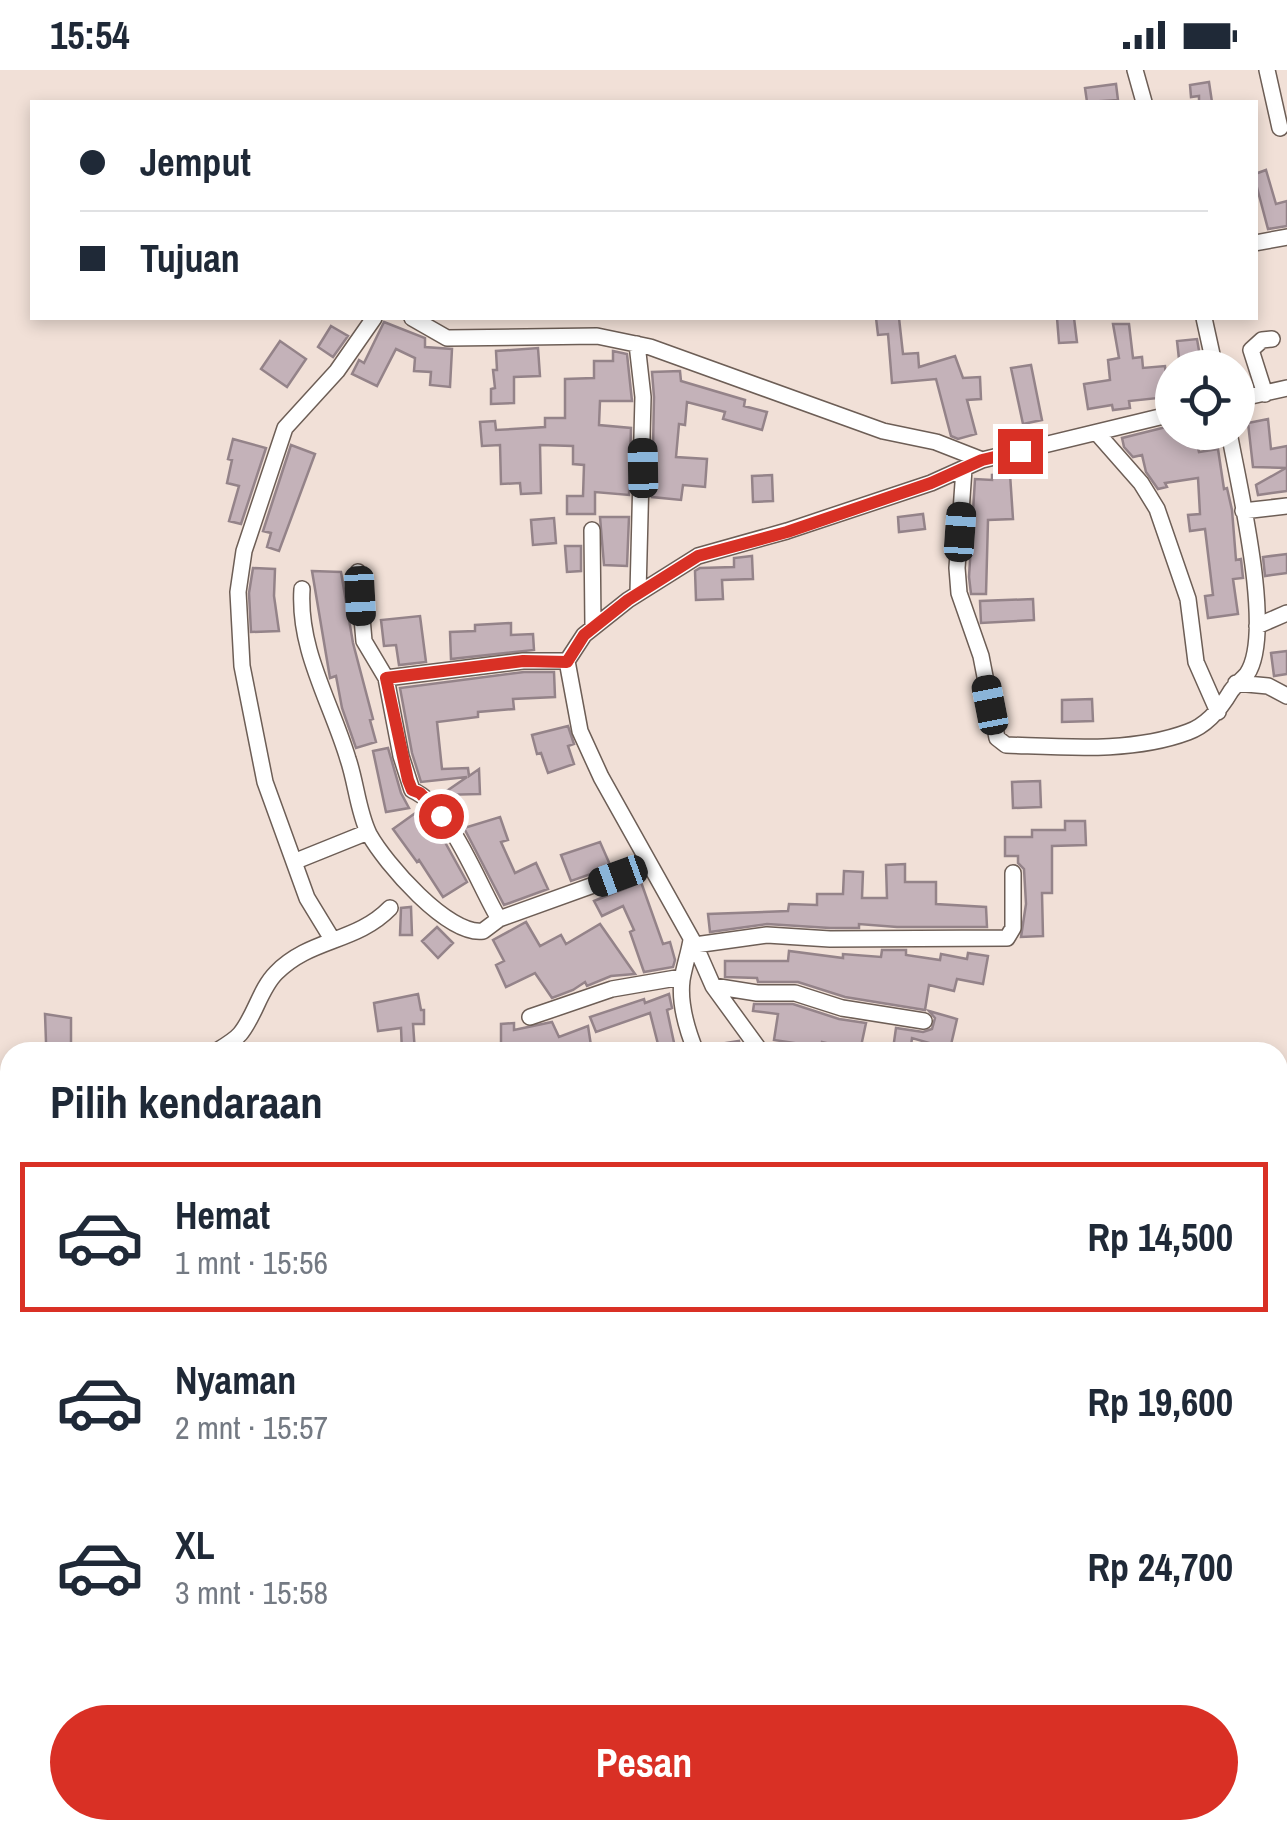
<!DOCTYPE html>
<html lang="id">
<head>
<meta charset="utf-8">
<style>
  :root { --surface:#fff; --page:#f2f2f3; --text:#1f2937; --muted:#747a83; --line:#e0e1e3; --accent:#d93025 }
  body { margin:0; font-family:"Archivo Narrow",sans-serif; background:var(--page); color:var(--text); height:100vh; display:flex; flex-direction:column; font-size:38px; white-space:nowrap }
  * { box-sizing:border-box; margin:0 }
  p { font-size:32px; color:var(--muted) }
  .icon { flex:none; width:55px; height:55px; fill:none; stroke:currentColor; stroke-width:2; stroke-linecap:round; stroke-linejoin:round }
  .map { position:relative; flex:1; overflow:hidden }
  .panel { position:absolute; left:0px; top:972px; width:1288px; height:798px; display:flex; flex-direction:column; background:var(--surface); border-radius:30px 30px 0 0; box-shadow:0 5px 15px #0003 }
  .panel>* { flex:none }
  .banner { position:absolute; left:30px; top:30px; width:1228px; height:220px; border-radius:0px; box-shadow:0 5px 15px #0003; display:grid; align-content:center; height:220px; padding:0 50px; background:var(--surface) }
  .controls { position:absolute; left:1155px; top:280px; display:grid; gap:20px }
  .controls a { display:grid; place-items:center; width:100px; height:100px; border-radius:50%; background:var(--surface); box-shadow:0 5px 15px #0003; font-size:50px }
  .end { position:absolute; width:45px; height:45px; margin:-22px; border:12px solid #d93025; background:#fff; box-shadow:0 0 0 5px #fff }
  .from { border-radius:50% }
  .car { position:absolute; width:30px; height:60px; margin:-30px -15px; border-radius:12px; box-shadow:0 0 8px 2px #0007; background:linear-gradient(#222 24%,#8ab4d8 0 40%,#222 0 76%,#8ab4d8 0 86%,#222 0) }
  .banner b { display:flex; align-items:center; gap:35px; height:95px; font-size:38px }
  .banner b+b { border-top:2px solid var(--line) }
  .banner i { width:25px; height:25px; background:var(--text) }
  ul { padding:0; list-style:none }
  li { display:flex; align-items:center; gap:30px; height:150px; margin:0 20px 15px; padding:0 30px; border:5px solid transparent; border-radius:0px }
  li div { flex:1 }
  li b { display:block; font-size:38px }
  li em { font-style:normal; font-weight:800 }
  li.selected { border-color:var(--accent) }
  li>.icon { width:90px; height:90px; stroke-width:1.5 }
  h2 { padding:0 50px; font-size:45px; line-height:120px }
  .primary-button { display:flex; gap:20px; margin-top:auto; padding:20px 50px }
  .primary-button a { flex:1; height:115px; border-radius:60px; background:var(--accent); color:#fff; font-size:40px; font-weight:800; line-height:115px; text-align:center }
  .status { display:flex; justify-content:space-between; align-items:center; height:70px; padding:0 50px; background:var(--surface); direction:ltr }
  .status svg { height:28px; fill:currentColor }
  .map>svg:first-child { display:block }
  .building { fill:#c4b2b9; stroke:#948389; stroke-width:2.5 }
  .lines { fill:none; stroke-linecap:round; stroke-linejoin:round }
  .street-casing { stroke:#6d5e56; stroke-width:18 }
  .street { stroke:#fff; stroke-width:15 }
  .route { stroke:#d93025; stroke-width:12 }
</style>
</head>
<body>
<div class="status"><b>15:54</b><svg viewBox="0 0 49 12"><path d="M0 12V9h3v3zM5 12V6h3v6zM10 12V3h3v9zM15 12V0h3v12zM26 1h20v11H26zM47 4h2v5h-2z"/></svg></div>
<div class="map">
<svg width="1287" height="1769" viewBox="0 0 1287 1769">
  <rect width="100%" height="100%" fill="#f1e0d7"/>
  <path class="building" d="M1209,12L1212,32H1199V26L1191,27L1190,15Z
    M1116,14L1118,30L1087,32L1085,18Z
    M1266,100L1276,134L1287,131V156L1268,159L1255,110V104Z
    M876,248H899L903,284L918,283L919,297L955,286L963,308L980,307L981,329L967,330L976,364L958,369L951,366L936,309L892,313L888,264L878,265Z
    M1057,248H1074L1077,272L1059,273Z
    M384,252L425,268V277L452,279L450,317L430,315L431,302L414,301L415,288L396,279L377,316L352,304L359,290L364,293Z
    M1113,254H1129L1133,288L1142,287L1143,298L1165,296L1168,327L1129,331L1130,338L1113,340L1112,335L1088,339L1084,314L1110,310L1108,290L1119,288Z
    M331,256L348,266L333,287L318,277Z
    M1197,269L1202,298H1180L1177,271Z
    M280,271L306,289L287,317L261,299Z
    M538,278L540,306L514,307V333L491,334V319L495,318L493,300H497L496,281Z
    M613,281L627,284L632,331H600L599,355L631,358L629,425L595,422V444H567V426H583L584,395L573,394V376L540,375L541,423L521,424L520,413L501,414L500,375L482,376L480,352L495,351L496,360L545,357V348H565V309L594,308V291H613Z
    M1031,295L1042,350L1023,354L1011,298Z
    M680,301L681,311L745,330L744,336L767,342L762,360L723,349L725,342L687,332L685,355L679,354L676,387L707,389L705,417L683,415L681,430L652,427L654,327L652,302Z
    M1268,349L1271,379L1287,376V421L1258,425L1256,415L1286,398L1253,397L1248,353Z
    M1170,356L1171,362H1194L1199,382L1218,379L1224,419L1227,418L1232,440L1236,490L1241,489L1243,508L1233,509L1238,544L1208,548L1205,526L1213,525L1205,459L1190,461L1188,445L1200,444L1198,408L1165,413L1167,417L1158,419L1146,402L1142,385L1133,387L1124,377L1122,368Z
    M233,369L266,378L241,454L229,451L239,416L227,413L232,390L228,389Z
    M291,375L315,384L279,481L267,477L271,463L263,461Z
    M1010,404L1013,449L988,450L986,524H971L969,507L975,409L992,410V405Z
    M772,405L773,431L753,432L752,406Z
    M923,444L925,459L899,462L898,447Z
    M600,447H629L627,496L604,495Z
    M554,448L556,473L533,475L531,450Z
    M565,476H581V501L567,502Z
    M1287,484V503L1265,506L1263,487Z
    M752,486L753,509L722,510L723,529L696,530L695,501L700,498L734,497V488Z
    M253,498L275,499L274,526L279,561L251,562L249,523Z
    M312,501L341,502L353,573L373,649L370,650L376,672L356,678L342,638L336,606L330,608Z
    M1033,529L1034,550L981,553L980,531Z
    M420,546L426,592L399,595L396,575L384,576L381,550Z
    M511,553V565L533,564L534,580L451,589L450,562L475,561V555Z
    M1287,581V604L1274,606L1271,583Z
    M524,602H554L555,627L513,629L514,639L478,642V647L437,652L442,699L468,698L469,706L479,699L480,724L441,725L467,707L421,712L412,683L400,618Z
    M1092,629L1093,651L1062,652V630Z
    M568,656L574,674L568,676L574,694L548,703L541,683L537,684L532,665Z
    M388,678L401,723L409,738L386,742L373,681Z
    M1040,711L1041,737L1013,738L1012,712Z
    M421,739L441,765L467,812L443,827L419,790L417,792L393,759Z
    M500,747L508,770L501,772L515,803L536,793L548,819L504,835L464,758Z
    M1065,751H1085L1086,775L1052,776V823H1042L1043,866L1021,867L1026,834L1024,799L1018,793V786H1005V767H1032V760H1065Z
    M600,772L611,797L571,811L561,785Z
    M905,794V812H936V834L986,837L987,857H897L859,854V858H830L767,854L710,862L708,844L788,841L789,834L817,835V824H843L844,801L863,802L862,828H887L886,795Z
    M641,812L663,874L670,872L675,890L673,897L644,902L630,862L634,860L623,836L602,846L594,831Z
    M411,837L412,865H400L401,838Z
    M526,852L540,876L561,865L566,874L600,854L635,904L611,906L587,916L585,912L573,920L552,928L535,903L506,917L496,895L504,891L493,870Z
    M437,857L453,873L438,888L422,871Z
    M882,880H906V885L940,890L941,884L967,889L968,883L988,886L983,914L957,909L954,921L929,915L925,940L845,927L798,912H758L757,908L725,907V891H788L789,881L843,888V884L881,887Z
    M418,924L421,940H424V954H413L415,982H402L401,958L378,961L374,933Z
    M669,924L672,938L667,940L676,982H660L650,943L596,962L590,947L644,929L645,933Z
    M754,934H793L839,949L866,953L860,981L822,972L820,982H808L800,981L801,974L774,970L778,944L753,941Z
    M929,941L957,949L950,979L912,968L911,976L894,972L896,958L923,962L932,959L935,948Z
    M45,944L71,948V980L46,972Z
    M552,952L559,967L588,956L592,982H501V954L514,953V960Z
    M739,971L742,982H708L707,976Z"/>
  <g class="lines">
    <g class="street-casing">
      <path id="street" d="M1135,0L1144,32
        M1267,0L1280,58
        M1255,173L1287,167
        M412,248L447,268L597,266L650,277L883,361L936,372L982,390
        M1204,248L1215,298
        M637,274L643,327L638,523
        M1265,324L1251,280L1262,270L1272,269
        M1238,329L1287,318
        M1097,363L1141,413L1157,439L1188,529L1196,592L1218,642
        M964,399L957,498L959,523L981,586L997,668L1006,675C1065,677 1132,683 1188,662C1208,655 1221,638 1231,621C1236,614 1242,610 1247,604C1275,563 1238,413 1229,362
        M1243,441L1287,436
        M592,460L593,557
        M358,502L364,571L386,608L523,591H567
        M302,519C298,580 331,632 348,689C356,712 358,742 369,764C385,793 448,866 483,861L499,849
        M1257,556L1287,543
        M386,608L401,686L412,720C450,736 478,814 499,849L649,795
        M1236,613L1268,616L1287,626
        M296,791L368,762
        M332,869L307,828L265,712L242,596L238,522L244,481L285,358L337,301L374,248
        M691,870C689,883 684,897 682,910C679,934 687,960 696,982
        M695,875L767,865L830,869L1007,868L1013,858V803
        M713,916L757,923H795L842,938L924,951
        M530,947L612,919L682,907
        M215,982C223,977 234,971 240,964C255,946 260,919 276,903C310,868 356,873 390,838
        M761,982L713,916L695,875L601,707L580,661L567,591L584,565L628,530L698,486L787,461L931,413L982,390L1172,344
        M955,1760L956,1769
        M150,1769L151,1760
        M309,1769V1760
        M412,1769V1760"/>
    </g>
    <use href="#street" class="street"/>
  </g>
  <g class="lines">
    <path class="route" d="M441,746L420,723L412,720L408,710L386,608L523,591L567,592L584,565L628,530L698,486L787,462L931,413L982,390L1020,381"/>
  </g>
</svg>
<div class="controls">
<a><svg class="icon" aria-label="locate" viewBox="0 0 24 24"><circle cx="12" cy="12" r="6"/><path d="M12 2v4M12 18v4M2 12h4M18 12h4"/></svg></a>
</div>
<i class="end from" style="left:441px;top:746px"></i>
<i class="end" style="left:1020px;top:381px"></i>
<i class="car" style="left:643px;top:398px;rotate:359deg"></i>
<i class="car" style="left:960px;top:462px;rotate:4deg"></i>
<i class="car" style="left:360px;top:526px;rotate:177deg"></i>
<i class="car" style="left:990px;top:635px;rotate:349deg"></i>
<i class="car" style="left:618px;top:806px;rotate:250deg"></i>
<div class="banner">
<b><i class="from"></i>Jemput</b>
<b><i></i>Tujuan</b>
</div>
<section class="panel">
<h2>Pilih kendaraan</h2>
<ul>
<li class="selected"><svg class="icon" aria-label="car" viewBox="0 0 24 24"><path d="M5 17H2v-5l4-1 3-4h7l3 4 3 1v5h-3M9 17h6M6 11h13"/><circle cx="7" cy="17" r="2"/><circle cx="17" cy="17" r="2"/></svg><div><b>Hemat</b><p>1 mnt · 15:56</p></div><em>Rp 14,500</em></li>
<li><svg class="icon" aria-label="car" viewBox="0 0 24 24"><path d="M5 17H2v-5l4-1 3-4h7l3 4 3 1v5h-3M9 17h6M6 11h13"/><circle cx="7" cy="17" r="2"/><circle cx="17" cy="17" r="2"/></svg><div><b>Nyaman</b><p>2 mnt · 15:57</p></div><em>Rp 19,600</em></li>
<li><svg class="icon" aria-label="car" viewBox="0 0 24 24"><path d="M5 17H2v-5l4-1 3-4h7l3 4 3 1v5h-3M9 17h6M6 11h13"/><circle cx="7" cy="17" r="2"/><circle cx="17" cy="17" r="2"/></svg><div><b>XL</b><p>3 mnt · 15:58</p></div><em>Rp 24,700</em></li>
</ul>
<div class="primary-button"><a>Pesan</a></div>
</section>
</div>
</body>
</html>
